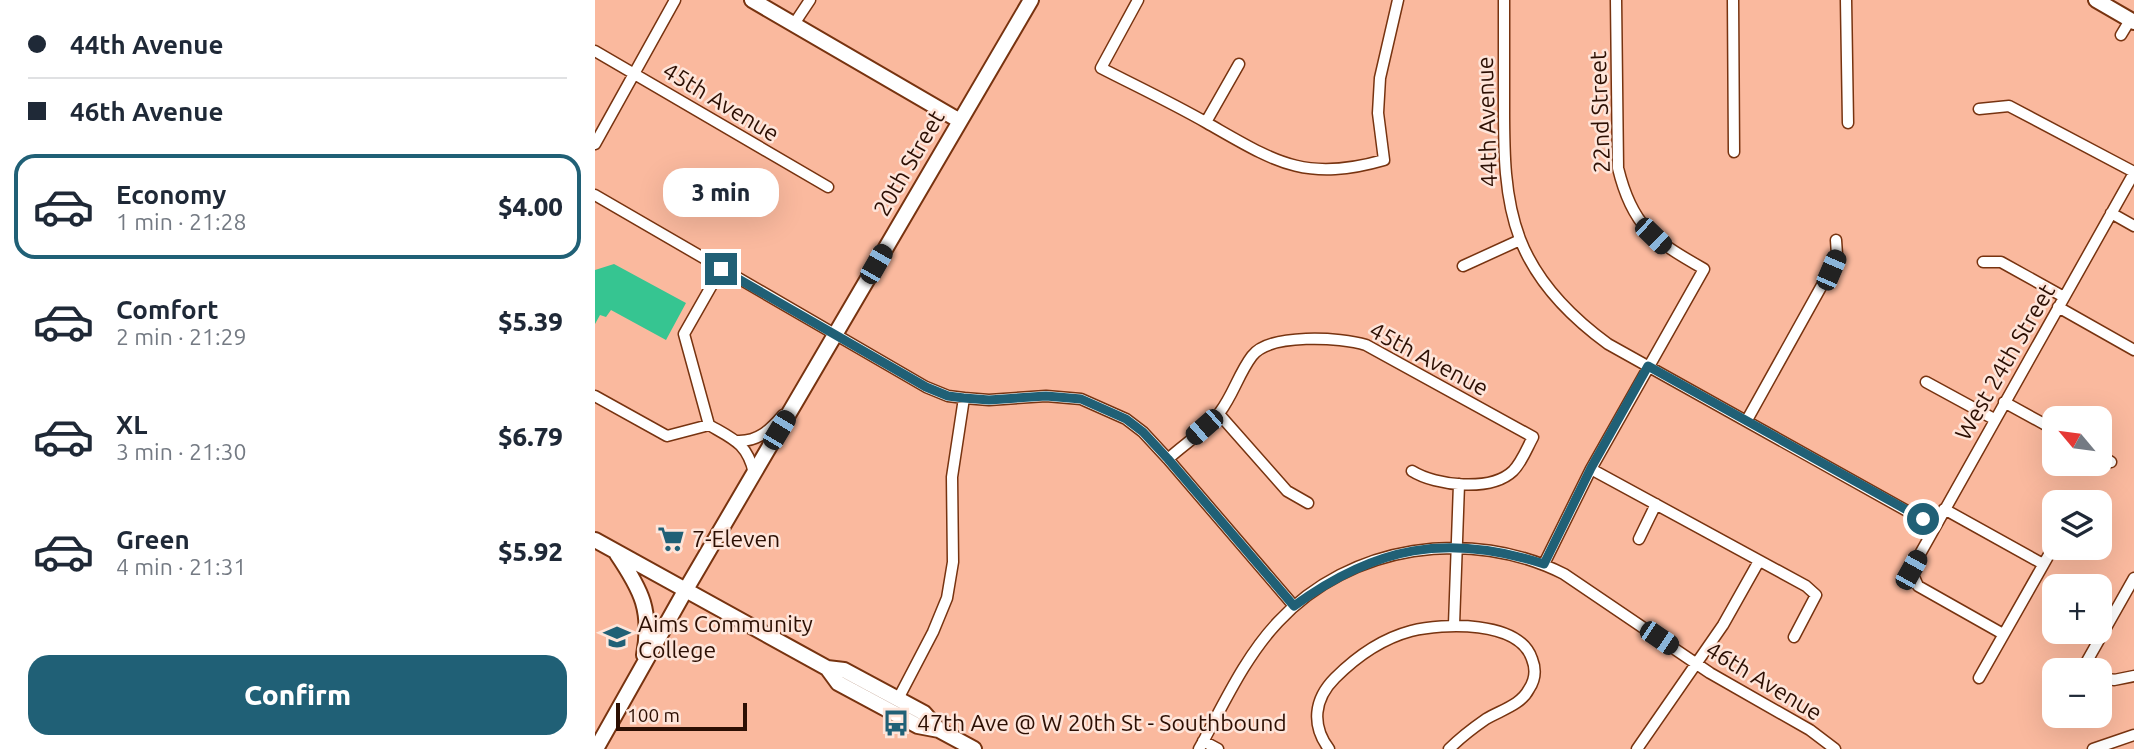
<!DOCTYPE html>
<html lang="en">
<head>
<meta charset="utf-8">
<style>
  :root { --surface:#fff; --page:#f6f6f7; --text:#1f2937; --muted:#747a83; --line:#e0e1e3; --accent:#206076 }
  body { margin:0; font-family:Ubuntu,sans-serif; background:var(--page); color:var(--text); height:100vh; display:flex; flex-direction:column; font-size:26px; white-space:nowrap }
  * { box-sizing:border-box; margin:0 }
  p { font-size:23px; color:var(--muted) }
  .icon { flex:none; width:38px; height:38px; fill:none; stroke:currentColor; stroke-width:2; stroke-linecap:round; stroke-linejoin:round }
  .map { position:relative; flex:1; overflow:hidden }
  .drawer { display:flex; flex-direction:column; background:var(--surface); width:595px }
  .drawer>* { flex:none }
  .guide { display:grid; align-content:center; height:154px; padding:0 28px; background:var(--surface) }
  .needle { width:46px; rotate:299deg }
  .buttons { position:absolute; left:1447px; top:406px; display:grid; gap:14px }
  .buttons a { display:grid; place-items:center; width:70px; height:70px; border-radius:14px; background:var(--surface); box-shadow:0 7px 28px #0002; font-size:35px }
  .scale { position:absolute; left:21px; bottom:18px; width:131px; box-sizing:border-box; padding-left:7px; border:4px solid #2c0f03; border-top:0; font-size:19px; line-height:24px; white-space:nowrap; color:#2c0f03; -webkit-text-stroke:5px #fee5da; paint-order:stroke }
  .end { position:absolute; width:32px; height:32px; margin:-16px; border:9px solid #206076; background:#fff; box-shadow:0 0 0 4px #fff }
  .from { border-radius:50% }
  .bubble { position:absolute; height:49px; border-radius:21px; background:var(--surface); box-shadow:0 7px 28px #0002; font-size:23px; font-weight:800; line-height:49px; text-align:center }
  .car { position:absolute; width:21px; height:42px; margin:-21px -10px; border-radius:9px; box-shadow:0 0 5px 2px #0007; background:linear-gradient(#222 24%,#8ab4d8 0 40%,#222 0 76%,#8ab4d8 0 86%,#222 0) }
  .guide b { display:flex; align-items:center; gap:24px; height:66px; font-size:26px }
  .guide b+b { border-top:2px solid var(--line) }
  .guide i { width:18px; height:18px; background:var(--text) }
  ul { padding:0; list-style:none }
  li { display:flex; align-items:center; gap:21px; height:105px; margin:0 14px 10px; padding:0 14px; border:4px solid transparent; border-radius:21px }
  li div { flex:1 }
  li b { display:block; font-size:26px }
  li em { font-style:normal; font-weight:800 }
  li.active { border-color:var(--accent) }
  li>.icon { width:63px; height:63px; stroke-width:1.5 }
  .action { display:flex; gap:14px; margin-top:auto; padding:14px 28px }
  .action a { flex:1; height:80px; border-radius:21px; background:var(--accent); color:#fff; font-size:28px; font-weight:800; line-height:80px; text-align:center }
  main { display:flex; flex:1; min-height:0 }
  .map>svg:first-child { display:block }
  .green { fill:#36c591 }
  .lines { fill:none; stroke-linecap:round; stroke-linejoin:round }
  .street-casing { stroke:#773310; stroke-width:13 }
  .secondary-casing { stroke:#773310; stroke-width:18 }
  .street { stroke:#fff; stroke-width:10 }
  .secondary { stroke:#fff; stroke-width:14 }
  .route { stroke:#206076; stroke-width:9 }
  .labels { text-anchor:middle; stroke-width:5; stroke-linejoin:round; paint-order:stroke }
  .street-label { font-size:23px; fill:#2c0f03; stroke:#fee5da }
  .poi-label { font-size:23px; fill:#2c0f03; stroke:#fee5da; text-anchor:start }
</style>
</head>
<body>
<main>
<section class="drawer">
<div class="guide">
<b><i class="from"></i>44th Avenue</b>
<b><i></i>46th Avenue</b>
</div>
<ul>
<li class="active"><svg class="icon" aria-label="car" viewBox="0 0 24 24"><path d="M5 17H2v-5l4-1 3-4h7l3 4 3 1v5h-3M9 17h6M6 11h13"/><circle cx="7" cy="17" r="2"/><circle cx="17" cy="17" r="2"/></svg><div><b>Economy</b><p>1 min · 21:28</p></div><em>$4.00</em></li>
<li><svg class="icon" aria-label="car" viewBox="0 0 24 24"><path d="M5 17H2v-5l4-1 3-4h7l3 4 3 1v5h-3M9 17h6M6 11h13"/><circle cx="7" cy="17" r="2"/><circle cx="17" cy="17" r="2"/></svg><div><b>Comfort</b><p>2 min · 21:29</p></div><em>$5.39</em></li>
<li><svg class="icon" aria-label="car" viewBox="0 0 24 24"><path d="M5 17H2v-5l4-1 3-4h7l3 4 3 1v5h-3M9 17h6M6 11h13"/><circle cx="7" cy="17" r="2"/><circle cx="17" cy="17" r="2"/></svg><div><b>XL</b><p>3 min · 21:30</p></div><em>$6.79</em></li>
<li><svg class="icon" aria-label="car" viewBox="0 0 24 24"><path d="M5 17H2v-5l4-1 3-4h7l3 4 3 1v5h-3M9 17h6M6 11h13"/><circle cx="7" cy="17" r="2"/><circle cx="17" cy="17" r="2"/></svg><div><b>Green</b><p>4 min · 21:31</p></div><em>$5.92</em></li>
</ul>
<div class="action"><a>Confirm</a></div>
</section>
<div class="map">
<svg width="1539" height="749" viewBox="0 0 1539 749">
  <rect width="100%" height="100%" fill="#fab99e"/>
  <path class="green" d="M19,264L91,303L71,340L16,310L11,317L5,315L0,324V270Z"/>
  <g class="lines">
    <g class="street-casing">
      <path id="street" d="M543,0L506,68C541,86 577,103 612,123C679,161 709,183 789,160L783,113L785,78L803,0
        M909,0C909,36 909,71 909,107C909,151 909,197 925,239C942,283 976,317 1013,344L1339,526
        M1138,0L1139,152
        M1251,0L1253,123
        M199,24L215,0
        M1526,35L1535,20
        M0,51L233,187
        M1384,109L1414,106L1539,172
        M611,122L644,64
        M0,144L80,0
        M0,195L331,387L353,396L369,398L394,400L451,396L486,399L531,419L548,432L573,459L699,606
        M1516,213L1539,226
        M1388,262H1406L1469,297
        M868,266L925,240
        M126,269L89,334L114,425C138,439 152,443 159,473
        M1463,307L1539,350
        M1331,382L1399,419
        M0,396L72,436L114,425
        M1409,402L1460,430
        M624,414L692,491L713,503
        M1152,420L1236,269L1242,255L1241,240
        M142,441C163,442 175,430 188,415
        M1505,455L1516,462
        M573,459C588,445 613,429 625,412C638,395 644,373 657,356C674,333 746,337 771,345L938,437C932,448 927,462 918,471C896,492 841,486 817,471
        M996,469L1211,586L1221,595L1199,637
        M1349,509L1448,564
        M1044,539L1061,504
        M949,564L996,469L1109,269C1058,240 1037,226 1023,168L1021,0
        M859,625L864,484
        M1408,634L1323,586L1316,570L1539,173
        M1487,670L1539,578
        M1505,677L1519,680L1539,676
        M1384,678L1460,544
        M303,699L338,632L352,598L358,562L357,477L369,398
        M608,741L623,749
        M604,749C628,706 649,658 683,622C755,544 876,527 969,574L1115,673L1215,730L1240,749
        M734,749C716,725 719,699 740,678C762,656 786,639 816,631C848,623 924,620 937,659C941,669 940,680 934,689C926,705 906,710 891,719C878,728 865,738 854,749
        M1042,749L1128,625L1164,561
        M1498,749L1539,735"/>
    </g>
    <g class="secondary-casing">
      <path id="secondary" d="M157,0L365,121
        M1501,0L1539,22
        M0,540L232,668L249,670L303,699L329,713L344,730L379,749
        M22,554C47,591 57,611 49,655
        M232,668L243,683L323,726L344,730
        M1,749L90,591L436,0"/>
    </g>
    <use href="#street" class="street"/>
    <use href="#secondary" class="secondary"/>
  </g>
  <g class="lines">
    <path class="route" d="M126,269L331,387L353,396L369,398L394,400L451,396L486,399L531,419L548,432L573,459L699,606C781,546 852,533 949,564L996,468L1053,366L1328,519"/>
  </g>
  <defs>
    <g id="supermarket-bare" transform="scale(2.1)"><path d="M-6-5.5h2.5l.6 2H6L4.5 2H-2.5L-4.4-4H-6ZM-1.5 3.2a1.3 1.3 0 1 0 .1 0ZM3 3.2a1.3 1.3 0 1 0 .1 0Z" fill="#206076" stroke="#fee5da" stroke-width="2.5" paint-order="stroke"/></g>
    <g id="university-bare" transform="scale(2.1)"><path d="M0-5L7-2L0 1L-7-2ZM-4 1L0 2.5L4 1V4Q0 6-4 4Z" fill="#206076" stroke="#fee5da" stroke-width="2.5" paint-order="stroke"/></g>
    <g id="bus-bare" transform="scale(2.1)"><path d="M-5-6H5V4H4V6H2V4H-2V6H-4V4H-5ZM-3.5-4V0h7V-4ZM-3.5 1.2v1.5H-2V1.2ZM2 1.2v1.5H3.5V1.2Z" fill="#206076" stroke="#fee5da" stroke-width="2.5" paint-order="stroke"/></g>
  </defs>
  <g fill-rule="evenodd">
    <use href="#supermarket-bare" x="76" y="539"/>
    <use href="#university-bare" x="22" y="637"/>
    <use href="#bus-bare" x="301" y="723"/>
  </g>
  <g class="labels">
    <g class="street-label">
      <text transform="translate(126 102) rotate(31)" y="8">45th Avenue</text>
      <text transform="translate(1005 112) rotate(-92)" y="8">22nd Street</text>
      <text transform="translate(892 122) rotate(-92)" y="8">44th Avenue</text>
      <text transform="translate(314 163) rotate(-60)" y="8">20th Street</text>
      <text transform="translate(834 359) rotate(28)" y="8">45th Avenue</text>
      <text transform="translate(1410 362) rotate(-60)" y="8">West 24th Street</text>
      <text transform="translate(1169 681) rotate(31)" y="8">46th Avenue</text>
    </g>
    <g class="poi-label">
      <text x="97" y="547">7-Eleven</text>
      <text x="43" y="632">Aims Community<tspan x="43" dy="26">College</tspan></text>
      <text x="322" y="731">47th Ave @ W 20th St - Southbound</text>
    </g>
  </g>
</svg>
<div class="buttons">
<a><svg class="needle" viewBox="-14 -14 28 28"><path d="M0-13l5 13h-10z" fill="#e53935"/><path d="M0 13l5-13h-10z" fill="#747a83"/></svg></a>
<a><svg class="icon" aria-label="layers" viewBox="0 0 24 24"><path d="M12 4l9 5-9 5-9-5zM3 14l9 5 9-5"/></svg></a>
<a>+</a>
<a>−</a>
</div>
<div class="scale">100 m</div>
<i class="end from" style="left:1328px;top:519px"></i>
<i class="end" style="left:126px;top:269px"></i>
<div class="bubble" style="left:68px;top:168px;width:116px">3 min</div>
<i class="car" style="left:1058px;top:236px;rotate:134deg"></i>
<i class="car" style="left:281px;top:264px;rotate:30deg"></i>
<i class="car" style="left:1236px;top:270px;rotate:23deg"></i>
<i class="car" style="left:609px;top:427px;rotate:229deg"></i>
<i class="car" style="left:184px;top:430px;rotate:31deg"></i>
<i class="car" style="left:1316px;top:570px;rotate:29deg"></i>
<i class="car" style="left:1064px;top:638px;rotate:124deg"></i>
</div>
</main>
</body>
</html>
